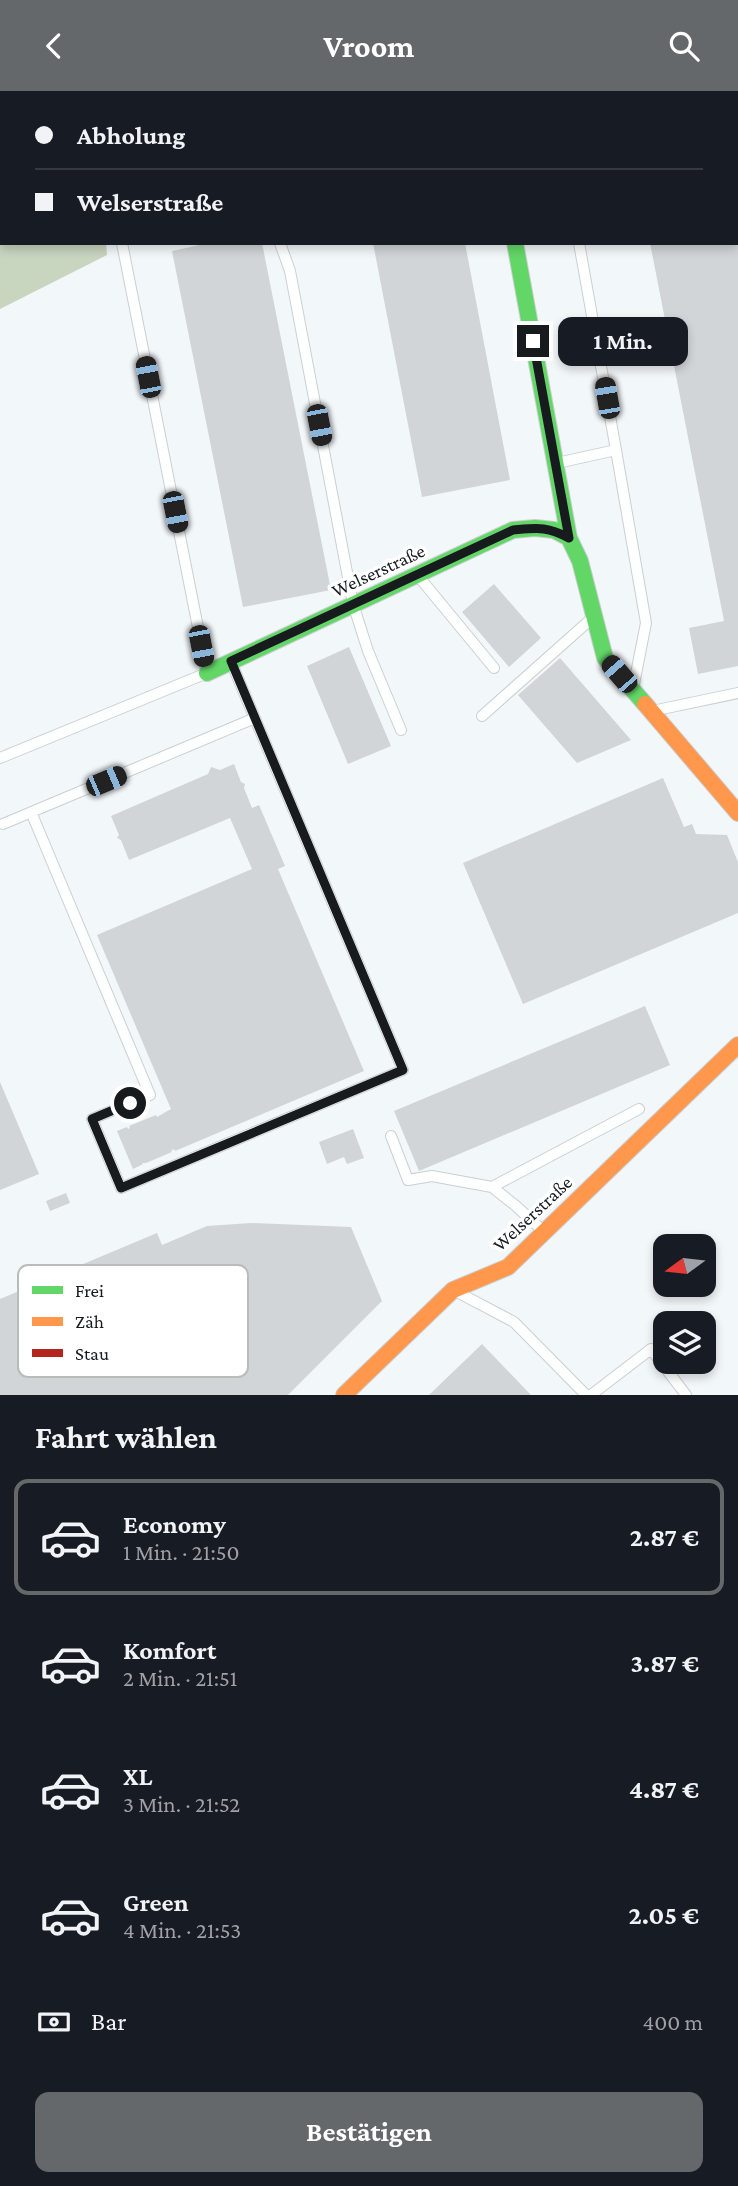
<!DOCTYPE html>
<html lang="de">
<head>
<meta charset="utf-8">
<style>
  :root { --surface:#171b24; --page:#20242c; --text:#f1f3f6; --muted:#9ea1a6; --line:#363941; --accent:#64686a }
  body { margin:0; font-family:"Crimson Pro",serif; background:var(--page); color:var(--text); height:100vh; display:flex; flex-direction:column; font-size:26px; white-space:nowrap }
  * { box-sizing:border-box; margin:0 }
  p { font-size:23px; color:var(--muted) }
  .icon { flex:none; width:38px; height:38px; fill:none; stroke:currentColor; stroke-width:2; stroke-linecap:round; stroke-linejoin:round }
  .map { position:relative; height:1304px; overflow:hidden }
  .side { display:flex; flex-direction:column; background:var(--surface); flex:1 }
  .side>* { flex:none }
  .top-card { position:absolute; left:0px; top:0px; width:738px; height:154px; box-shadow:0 4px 10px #0003; display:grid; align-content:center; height:154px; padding:0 35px; background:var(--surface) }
  .needle { width:46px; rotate:255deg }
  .fabs { position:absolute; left:653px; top:1143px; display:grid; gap:14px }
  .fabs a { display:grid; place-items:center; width:63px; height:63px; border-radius:14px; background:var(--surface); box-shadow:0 4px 10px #0003; font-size:35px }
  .end { position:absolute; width:32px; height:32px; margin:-16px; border:9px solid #181b1d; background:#fff; box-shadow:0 0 0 4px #fff }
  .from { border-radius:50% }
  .bubble { position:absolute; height:49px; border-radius:14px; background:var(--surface); box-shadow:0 4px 10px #0003; font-size:23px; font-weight:700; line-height:49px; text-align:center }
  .car { position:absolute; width:21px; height:42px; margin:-21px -10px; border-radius:9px; box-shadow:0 0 5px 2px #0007; background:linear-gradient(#222 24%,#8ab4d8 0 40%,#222 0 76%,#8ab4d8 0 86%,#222 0) }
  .top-card b { display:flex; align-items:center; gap:24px; height:66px; font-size:26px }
  .top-card b+b { border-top:2px solid var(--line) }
  .top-card i { width:18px; height:18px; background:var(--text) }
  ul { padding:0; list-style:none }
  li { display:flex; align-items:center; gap:21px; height:116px; margin:0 14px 10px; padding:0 21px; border:4px solid transparent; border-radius:14px }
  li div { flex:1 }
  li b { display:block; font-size:26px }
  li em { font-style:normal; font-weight:700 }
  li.active { border-color:var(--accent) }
  li>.icon { width:63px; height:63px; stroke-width:1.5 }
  h2 { padding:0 35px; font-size:32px; line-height:84px }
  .pay { display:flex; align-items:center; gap:18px; height:77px; padding:0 35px; font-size:26px }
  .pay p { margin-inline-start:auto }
  .action { display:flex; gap:14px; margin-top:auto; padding:14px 35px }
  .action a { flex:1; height:80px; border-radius:14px; background:var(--accent); color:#fff; font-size:28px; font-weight:700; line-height:80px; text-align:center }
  header { display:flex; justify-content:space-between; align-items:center; height:91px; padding:0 35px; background:var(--accent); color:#fff; font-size:32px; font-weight:700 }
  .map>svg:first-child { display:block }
  .forest { fill:#c8d5bf }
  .building { fill:#d1d5d7 }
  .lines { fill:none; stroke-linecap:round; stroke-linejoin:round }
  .lane-casing { stroke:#cccfd1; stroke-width:12 }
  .fast-casing { stroke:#cccfd1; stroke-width:18 }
  .slow-casing { stroke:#cccfd1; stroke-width:18 }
  .jam-casing { stroke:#cccfd1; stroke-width:18 }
  .lane { stroke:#fdfefe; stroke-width:10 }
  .fast { stroke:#63d668; stroke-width:16 }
  .slow { stroke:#ff974d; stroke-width:16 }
  .jam { stroke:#b3261e; stroke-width:16 }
  .route { stroke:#181b1d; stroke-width:9 }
  .labels { text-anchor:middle; stroke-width:7; stroke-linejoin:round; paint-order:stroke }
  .street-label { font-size:19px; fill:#181b1d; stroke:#fff }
  .key { fill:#fff; stroke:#babbbb; stroke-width:2 }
  .key-label { font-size:19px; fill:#181b1d }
</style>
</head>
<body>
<header><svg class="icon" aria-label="back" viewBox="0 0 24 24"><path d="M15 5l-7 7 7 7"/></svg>Vroom<svg class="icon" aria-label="search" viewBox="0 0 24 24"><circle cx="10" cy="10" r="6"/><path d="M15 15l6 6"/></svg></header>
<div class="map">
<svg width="738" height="1304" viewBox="0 0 738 1304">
  <rect width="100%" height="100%" fill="#f2f7fa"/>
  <path class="forest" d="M2,63V152H106L107,164L0,218V64Z"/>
  <path class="building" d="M209,152H262L331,499L243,516L172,160Z
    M373,152H465L510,389L422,406Z
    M650,152H738V575L698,583L689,537L724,530Z
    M494,493L541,547L509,576L462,521Z
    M349,556L391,655L348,673L307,575Z
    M560,567L631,649L577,672L518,604Z
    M234,673L241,691L245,693L244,697L252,717L259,714L285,775L278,778L364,980L175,1060L174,1058L171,1060L172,1061L146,1072H142L143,1073L133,1078L117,1040L127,1036L128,1038L130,1037L129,1035L156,1024L157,1026L171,1018L97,844L252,778L230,727L129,769L121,749L117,747L119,744L111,725L208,683L211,676L220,679Z
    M663,687L684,736L692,733L696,743L727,744L738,771V822L523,913L463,772Z
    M645,915L670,974L419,1080L394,1020Z
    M0,991L39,1083L0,1099Z
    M353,1038L364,1067L347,1073L344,1066L327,1073L319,1051Z
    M66,1102L70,1112L50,1120L46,1110Z
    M251,1132L351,1136L382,1210L288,1304H0V1208L157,1142L162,1154L207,1135Z
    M482,1253L531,1304H429Z"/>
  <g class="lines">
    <g class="lane-casing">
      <path id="lane" d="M485,0L486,2
        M552,0L553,2
        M408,2L416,0
        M280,152L290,180L353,513L368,560L401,639
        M616,359L646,532L634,593
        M557,372L616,359L579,152
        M419,486L494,577
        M657,619L738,602
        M482,625L590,529
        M0,667L207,582L122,152
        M31,721L150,1004L92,1028L121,1097L403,979L232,573
        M3,733L255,627
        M391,1045L408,1089L432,1085L492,1096L516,1115L542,1139
        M492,1096L639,1018
        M459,1202L514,1231L586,1304
        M591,1304L651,1258L686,1304"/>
    </g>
    <g class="fast-casing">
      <path id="fast" d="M135,2L139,0
        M515,152L569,447
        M207,582L513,439L535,437L554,439L569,447L580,470L605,567L645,613"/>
    </g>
    <g class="slow-casing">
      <path id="slow" d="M645,613L738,722
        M344,1304L453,1199L508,1176L738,954"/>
    </g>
    <g class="jam-casing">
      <path id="jam" d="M0,48H2"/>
    </g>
    <use href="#lane" class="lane"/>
    <use href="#fast" class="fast"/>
    <use href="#slow" class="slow"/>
    <use href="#jam" class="jam"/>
  </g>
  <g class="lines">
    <path class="route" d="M130,1012L92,1028L121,1097L403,979L231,570L513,439C537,437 547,435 569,447L533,250"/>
  </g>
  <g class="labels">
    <g class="street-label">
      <text transform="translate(378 479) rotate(-25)" y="7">Welserstraße</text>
      <text transform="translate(532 1122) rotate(-43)" y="7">Welserstraße</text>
    </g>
  </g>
  <rect x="18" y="1174" width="230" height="112" rx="10" class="key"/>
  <rect x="32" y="1195" width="31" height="8" fill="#63d668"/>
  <rect x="32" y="1226" width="31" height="9" fill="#ff974d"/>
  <rect x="32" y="1258" width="31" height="8" fill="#b3261e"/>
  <g class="key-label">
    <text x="75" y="1206">Frei</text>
    <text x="75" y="1237">Zäh</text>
    <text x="75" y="1269">Stau</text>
  </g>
</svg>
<div class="fabs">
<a><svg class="needle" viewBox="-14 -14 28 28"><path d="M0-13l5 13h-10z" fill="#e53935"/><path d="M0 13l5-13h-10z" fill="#9ea1a6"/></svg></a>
<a><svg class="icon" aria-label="layers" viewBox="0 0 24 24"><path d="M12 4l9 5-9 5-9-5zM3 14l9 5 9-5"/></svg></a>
</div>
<i class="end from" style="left:130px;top:1012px"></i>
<i class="end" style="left:533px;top:250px"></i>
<div class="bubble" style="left:558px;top:226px;width:130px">1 Min.</div>
<i class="car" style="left:148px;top:286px;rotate:349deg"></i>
<i class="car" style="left:607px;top:307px;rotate:350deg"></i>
<i class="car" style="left:319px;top:334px;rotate:169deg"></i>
<i class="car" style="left:175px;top:421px;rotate:169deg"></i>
<i class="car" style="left:201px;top:555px;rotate:169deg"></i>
<i class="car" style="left:619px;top:583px;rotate:319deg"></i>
<i class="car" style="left:106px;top:690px;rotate:67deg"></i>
<div class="top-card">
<b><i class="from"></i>Abholung</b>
<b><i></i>Welserstraße</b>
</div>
</div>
<section class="side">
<h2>Fahrt wählen</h2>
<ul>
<li class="active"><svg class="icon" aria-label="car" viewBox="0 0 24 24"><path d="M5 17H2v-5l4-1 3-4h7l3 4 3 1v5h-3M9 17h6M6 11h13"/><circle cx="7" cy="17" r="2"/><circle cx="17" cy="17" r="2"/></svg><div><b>Economy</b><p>1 Min. · 21:50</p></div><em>2.87 €</em></li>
<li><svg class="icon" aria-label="car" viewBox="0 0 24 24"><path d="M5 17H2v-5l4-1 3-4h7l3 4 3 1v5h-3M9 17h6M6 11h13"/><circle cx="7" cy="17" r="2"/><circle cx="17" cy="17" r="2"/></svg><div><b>Komfort</b><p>2 Min. · 21:51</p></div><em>3.87 €</em></li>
<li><svg class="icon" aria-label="car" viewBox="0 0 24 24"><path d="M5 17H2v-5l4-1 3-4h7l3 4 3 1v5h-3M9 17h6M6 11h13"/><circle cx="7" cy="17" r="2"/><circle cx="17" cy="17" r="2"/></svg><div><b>XL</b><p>3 Min. · 21:52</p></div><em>4.87 €</em></li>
<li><svg class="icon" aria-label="car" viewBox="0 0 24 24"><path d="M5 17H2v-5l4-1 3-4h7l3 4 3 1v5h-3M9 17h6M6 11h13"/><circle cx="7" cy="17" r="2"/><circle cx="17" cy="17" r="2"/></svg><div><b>Green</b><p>4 Min. · 21:53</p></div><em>2.05 €</em></li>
</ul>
<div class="pay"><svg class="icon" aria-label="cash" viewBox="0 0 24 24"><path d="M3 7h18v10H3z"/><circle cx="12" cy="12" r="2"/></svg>Bar<p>400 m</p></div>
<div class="action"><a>Bestätigen</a></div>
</section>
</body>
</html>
